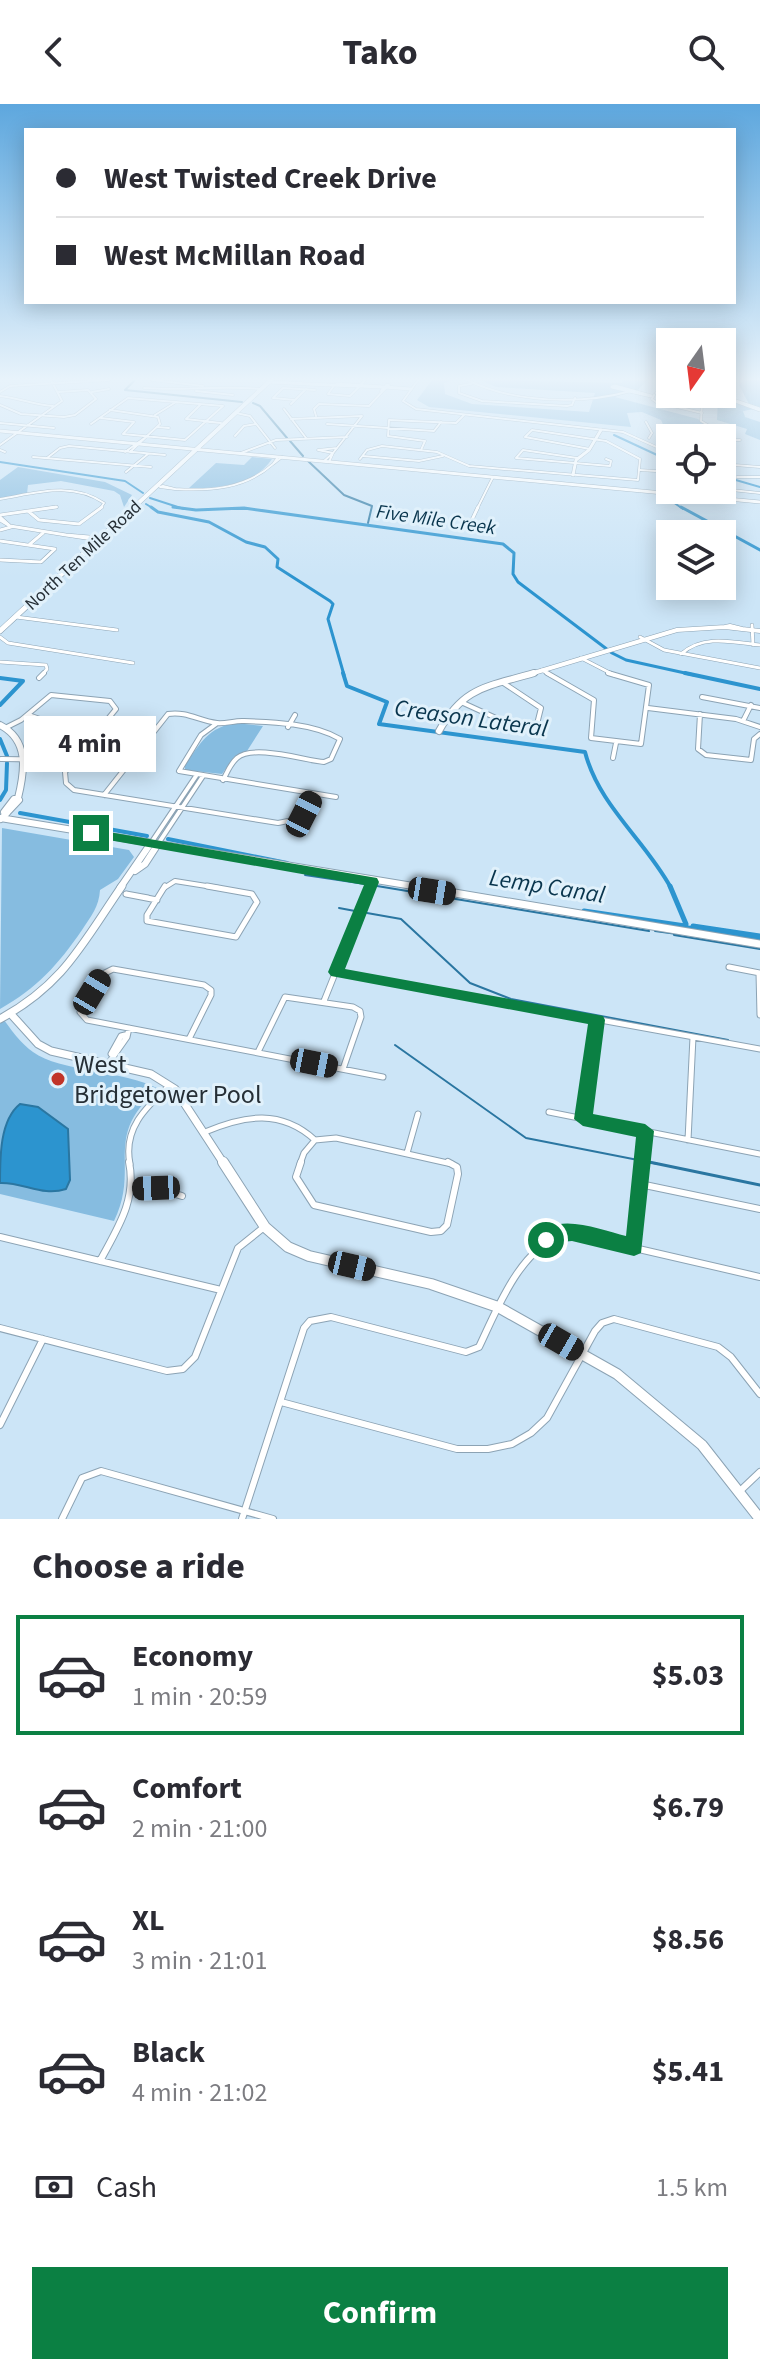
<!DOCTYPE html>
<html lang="en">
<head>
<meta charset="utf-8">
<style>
  :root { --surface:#fff; --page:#f2f2f3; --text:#2b2b33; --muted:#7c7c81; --line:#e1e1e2; --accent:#0b8043 }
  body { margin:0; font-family:"Source Sans 3",sans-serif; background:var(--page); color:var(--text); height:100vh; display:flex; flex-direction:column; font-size:30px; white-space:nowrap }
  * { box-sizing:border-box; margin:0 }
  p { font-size:26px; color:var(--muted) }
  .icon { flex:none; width:44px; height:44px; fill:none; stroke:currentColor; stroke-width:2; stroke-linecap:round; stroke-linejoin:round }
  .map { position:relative; height:1415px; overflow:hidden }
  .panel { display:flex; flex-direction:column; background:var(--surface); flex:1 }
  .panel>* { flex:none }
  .hud { position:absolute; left:24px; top:24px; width:712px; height:176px; border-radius:0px; box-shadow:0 4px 20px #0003; display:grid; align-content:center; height:176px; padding:0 32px; background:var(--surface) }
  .needle { width:52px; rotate:194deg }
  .tools { position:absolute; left:656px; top:224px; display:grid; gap:16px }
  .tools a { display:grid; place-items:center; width:80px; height:80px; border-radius:0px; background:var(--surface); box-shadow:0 4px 20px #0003; font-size:40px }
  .end { position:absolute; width:36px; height:36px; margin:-18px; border:10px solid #0b8043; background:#fff; box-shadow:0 0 0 4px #fff }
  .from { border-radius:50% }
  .bubble { position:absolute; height:56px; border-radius:0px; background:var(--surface); box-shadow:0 4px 20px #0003; font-size:26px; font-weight:700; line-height:56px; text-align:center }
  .car { position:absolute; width:24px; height:48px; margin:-24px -12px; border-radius:10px; box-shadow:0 0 6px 2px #0007; background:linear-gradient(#222 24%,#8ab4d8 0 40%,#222 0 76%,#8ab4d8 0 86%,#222 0) }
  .hud b { display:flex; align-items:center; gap:28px; height:76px; font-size:30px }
  .hud b+b { border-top:2px solid var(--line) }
  .hud i { width:20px; height:20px; background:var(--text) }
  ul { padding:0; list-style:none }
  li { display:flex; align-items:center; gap:24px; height:120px; margin:0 16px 12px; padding:0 16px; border:4px solid transparent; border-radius:0px }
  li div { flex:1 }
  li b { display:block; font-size:30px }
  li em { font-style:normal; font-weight:700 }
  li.selected { border-color:var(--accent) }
  li>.icon { width:72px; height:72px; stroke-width:1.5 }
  h2 { padding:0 32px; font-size:36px; line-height:96px }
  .pay { display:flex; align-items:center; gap:20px; height:88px; padding:0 32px; font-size:30px }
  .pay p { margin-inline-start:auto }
  .action { display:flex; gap:16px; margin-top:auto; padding:16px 32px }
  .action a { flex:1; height:92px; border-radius:0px; background:var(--accent); color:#fff; font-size:32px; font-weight:700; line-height:92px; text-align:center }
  header { display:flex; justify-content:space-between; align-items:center; height:104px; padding:0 32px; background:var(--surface); font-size:36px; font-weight:700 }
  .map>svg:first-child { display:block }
  .green { fill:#86bce0 }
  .water { fill:#2c94cf; stroke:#2a76a1; stroke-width:2 }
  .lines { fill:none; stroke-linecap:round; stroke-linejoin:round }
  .stream-far1 { stroke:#2a76a1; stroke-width:2 }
  .stream { stroke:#2a76a1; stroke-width:3 }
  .canal-far3 { stroke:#2c94cf; stroke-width:2 }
  .canal-far2 { stroke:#2c94cf; stroke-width:3 }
  .canal-far1 { stroke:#2c94cf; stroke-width:4 }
  .canal { stroke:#2c94cf; stroke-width:5 }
  .street-far4-casing { stroke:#8ca3b4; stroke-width:3 }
  .street-far3-casing { stroke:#8ca3b4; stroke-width:4 }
  .street-far2-casing { stroke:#8ca3b4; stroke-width:6 }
  .street-far1-casing { stroke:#8ca3b4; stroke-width:7 }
  .street-casing { stroke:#8ca3b4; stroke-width:8 }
  .secondary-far4-casing { stroke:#8ca3b4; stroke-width:4 }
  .secondary-far3-casing { stroke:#8ca3b4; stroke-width:5 }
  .secondary-far2-casing { stroke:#8ca3b4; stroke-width:8 }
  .secondary-far1-casing { stroke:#8ca3b4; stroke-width:9 }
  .secondary-casing { stroke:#8ca3b4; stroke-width:12 }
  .primary-far1-casing { stroke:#8ca3b4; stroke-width:5 }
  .primary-casing { stroke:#8ca3b4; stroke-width:6 }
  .street-far4 { stroke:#fff; stroke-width:2 }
  .street-far3 { stroke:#fff; stroke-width:3 }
  .street-far2 { stroke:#fff; stroke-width:4 }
  .street-far1 { stroke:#fff; stroke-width:5 }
  .street { stroke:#fff; stroke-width:6 }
  .secondary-far4 { stroke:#fff; stroke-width:3 }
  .secondary-far3 { stroke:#fff; stroke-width:4 }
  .secondary-far2 { stroke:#fff; stroke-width:6 }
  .secondary-far1 { stroke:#fff; stroke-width:7 }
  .secondary { stroke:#fff; stroke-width:10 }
  .primary-far1 { stroke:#fff; stroke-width:4 }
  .primary { stroke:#fff; stroke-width:5 }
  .route { fill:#0b8043 }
  .poi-dot { fill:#c13429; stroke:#e1f1fb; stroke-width:3 }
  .labels { text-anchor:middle; stroke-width:6; stroke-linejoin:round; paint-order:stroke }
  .far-street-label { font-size:18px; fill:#262f36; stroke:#e1f1fb }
  .far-water-label { font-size:20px; font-style:italic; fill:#09354d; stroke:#e1f1fb }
  .water-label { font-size:24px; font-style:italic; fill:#09354d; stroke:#e1f1fb }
  .near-poi-label { font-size:26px; fill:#262f36; stroke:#e1f1fb; text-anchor:start }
</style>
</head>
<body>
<header><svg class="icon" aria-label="back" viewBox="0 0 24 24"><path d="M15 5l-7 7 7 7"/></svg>Tako<svg class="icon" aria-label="search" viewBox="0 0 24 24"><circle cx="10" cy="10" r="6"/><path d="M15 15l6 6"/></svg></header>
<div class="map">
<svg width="760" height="1415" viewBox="0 0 760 1415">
  <rect width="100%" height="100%" fill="#cce5f7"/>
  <path class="green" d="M432,276H452L444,279L445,290L472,300L589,308L595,289L496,283L481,276L622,279L623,276H647L636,288L631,287L615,293L698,315L706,322L698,324L704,334H670V337L661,316L642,308L627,309L631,323L429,303L417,296Z
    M744,276H760V304L743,307L745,313L760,318V336L745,330L747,325L717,316L718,294L749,300L739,281Z
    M252,353L272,355C255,381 218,385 189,384L216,359L244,361Z
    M18,363L105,378L132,391L124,403L120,391L114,387L61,377L28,381L27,390L0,394V376Z
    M236,619L263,622L247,647L234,653L222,670L185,666V661C200,640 208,623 236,619Z
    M2,724L129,746L134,753L118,775L100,786C99,803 91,812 82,826C58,861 37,884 0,905Z
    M0,910C8,922 21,940 33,948C60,968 123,966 159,985C101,1032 141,1062 114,1117L0,1090Z"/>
  <path class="water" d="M20,1000L38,1003L68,1025L70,1076L66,1085C42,1093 24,1078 0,1079C0,1052 0,1016 20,1000Z"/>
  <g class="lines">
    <path class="stream-far1" d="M135,276L125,286L242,298
      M253,299L260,302L287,334
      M290,337L303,352
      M308,357L344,391L372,402L368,419
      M305,771L365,780
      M377,782L649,827
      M339,804L355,807
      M367,809L401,815L470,879L511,895L728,936
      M655,827L677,830
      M674,831L760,845
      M395,941L526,1034L638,1056
      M648,1058L658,1060"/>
    <path class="stream" d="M649,1058L760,1081"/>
    <path class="canal-far3" d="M614,331L670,357
      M0,358L125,377L143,389
      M722,372L760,383
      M663,391L683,405
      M150,394L184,405
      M146,400L154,405
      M227,405H253"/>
    <path class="canal-far2" d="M151,403L158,408L209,418L246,438L265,443L278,455L277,463L330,497L333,500L328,515L344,571
      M173,403L196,406L244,404L503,440L514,449L513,470L518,478L612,549L626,556L694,571
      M681,403L760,446"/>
    <path class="canal-far1" d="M343,569L347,582L387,598L379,620L585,648C599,702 645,736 671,784
      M685,569L760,585
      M0,574L23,577L0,601
      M0,635L7,652
      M0,696L6,686L7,659
      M20,709L147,732
      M168,735L287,759"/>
    <path class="canal" d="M670,782L686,820
      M584,807L685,822
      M693,822L760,832
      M688,824L760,835"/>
    <g class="street-far4-casing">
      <path id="street-far4" d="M152,276L203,282
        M418,276L403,297L416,305L623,328L670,349
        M467,276C514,299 581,301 631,287
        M658,276H670
        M363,278L358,284L365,276
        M471,280L459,282V289L482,297L567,302L572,301L575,294
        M386,281H389L386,283Z
        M333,283L328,290L350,292L358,284
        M722,283L731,292
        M144,284C185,287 220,281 261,285
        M383,284H386L382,288L381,287Z
        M196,287L233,291
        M0,288L10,282L109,276
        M92,288L109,285
        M656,289L670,285
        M654,291L652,295L656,298L702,309
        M0,292C19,294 35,301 53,302
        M695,293L702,299L701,317L716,326L719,334
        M273,294L283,284L315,286
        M273,294L295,296
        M728,294L732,292L729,293
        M291,300L306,285
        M0,301L21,310L64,313L75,311L96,295L88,286L59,288
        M284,305L306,334
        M110,306L158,313L160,320L146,333
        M236,309L250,312L275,344
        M155,311L176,298
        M316,312L314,305L319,300L369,302L382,288
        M101,314L134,318
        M186,315L221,319L209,318
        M186,315L200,301
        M291,315L362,312L333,349L318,346L337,344
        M134,318L123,330L185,336L223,302
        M646,318L652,329L649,334
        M0,319L54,324
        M91,320L128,294L223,302
        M327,320L434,327L441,318
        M157,323L169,324
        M235,332L244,322L256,320
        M722,336H740
        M722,339L734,347V361
        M0,341L62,297L51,276
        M0,346L5,348
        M421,346L425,337L388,332L389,316L456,319L464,311
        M125,348L146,333L130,348
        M241,349L276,336L347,333
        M363,352L419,357L443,352
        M33,353L151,363
        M278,353L273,360L282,353
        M47,354L60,344L69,342L165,351
        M577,354L523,346L516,354L610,362L611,357L606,355
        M360,355L367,346L382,342L437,348L469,362L638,376L640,355L606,337L532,326L525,333L590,345
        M324,357L333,349L329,358
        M722,360L760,363
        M640,366L670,368
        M126,368L148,350
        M737,373H760
        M163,382L175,385L160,383Z
        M175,385C211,387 245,385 273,360
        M722,385L760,389
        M667,389L670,368
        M0,395C36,389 71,377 104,399L100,405
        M41,405L57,403
        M477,405L493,373"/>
    </g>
    <g class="street-far3-casing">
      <path id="street-far3" d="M28,407L39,416L79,420L102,403
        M0,411L56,403
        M0,413L10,422L0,416
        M470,420L478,403
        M10,422L66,431
        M0,426L11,423
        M99,436L66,431L101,434
        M0,437L55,445L41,458L0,456
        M30,440L43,429
        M16,513L117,526
        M752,521L753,541
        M0,533L8,539L133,559
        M640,533L664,546L760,564
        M681,550C703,530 733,538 760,541
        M581,554L614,571
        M0,558L46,561L47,565L42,571
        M542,566L550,571"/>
    </g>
    <g class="street-far2-casing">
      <path id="street-far2" d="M547,569L594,596L591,634L641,640L649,581L608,569
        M39,574L44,569
        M702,593L760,604
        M461,598L507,619L537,620L541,604L502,578
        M648,604L736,615L760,623
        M700,610L698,645L706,651L751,656L754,635L760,630
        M28,611L49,618L99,625
        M743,617L751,601
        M216,620L201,631L179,667L336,693
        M288,623L295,611
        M5,624L21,616L51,591L110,597L116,605L65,668L66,679L74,686L278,719L298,715L314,690
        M56,638L70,621
        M613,654L616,639
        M1,655L74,656
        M104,691L168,610C187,607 199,617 217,619C225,620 233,617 242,617C272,618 313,619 340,635L331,655L324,658C303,656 253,640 237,654C230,660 227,669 223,676
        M151,739L196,672
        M158,740L203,672
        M164,784L175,777L219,784
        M369,784L372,778"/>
    </g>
    <g class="street-far1-casing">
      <path id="street-far1" d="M165,782L147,811V817L236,833L257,798L252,790L207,782
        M148,794L126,790L157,796
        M729,863L760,869
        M336,868L760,945
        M759,869L760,911
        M324,897L370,782
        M189,935L211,891V886L204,881L113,865L103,870L80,908L87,916L383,973
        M258,948L285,893L353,903L360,907L361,913L343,965
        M113,952L111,950L121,932L125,931
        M108,960L127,933L129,924
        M549,1008L760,1050
        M583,1015L597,916
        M205,1028C245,1011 281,1005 315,1036
        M315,1036L336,1034L452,1060
        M688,1036L693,933
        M407,1049L418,1010
        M130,1060C123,1025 145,1004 169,982
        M300,1060L304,1049L315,1036
        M642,1060L645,1027"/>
    </g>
    <g class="street-casing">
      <path id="street" d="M301,1058L296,1073L314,1101L431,1128L441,1127L447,1121L458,1070L457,1063L448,1058
        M640,1080L760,1105
        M132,1085L156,1084L182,1092
        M0,1133L221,1186
        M634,1143L642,1058
        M100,1157C117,1125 137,1096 129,1058
        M0,1224L167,1267L183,1265L195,1253L238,1144L263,1124
        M281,1298L457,1345H488L512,1340L531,1329L547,1314L595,1227L602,1219L614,1215L718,1243L731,1253L760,1290
        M0,1321L43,1235
        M740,1387L760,1368
        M62,1415L82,1374L101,1367L273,1415
        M242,1415L304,1224L310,1217L331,1213L466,1248L479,1243C499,1201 519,1147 565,1128L760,1173"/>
    </g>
    <g class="secondary-far4-casing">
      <path id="secondary-far4" d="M269,278L309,280
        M306,280L384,283L337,280
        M615,282L651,292L612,283Z
        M384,283L411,285
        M760,305L733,296L760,306
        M0,327L760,398
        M573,371L576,356L589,346L601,326"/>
    </g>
    <g class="secondary-far3-casing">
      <path id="secondary-far3" d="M730,522L742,525L725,523Z
        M742,525L760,527
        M527,571L677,526L725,523"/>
    </g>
    <g class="secondary-far2-casing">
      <path id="secondary-far2" d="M0,621C29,636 25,666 18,694
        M439,627C464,582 487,583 534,569
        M0,714L425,784
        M1,715L19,696L14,695L4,708L7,709
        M135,767L145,760L158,740
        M120,784L151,739"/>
    </g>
    <g class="secondary-far1-casing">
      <path id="secondary-far1" d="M413,782L760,840
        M10,909L38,940L51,947L151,970L175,985L224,1060
        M0,915C64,880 82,840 122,782"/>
    </g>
    <g class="secondary-casing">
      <path id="secondary" d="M223,1058L265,1123L288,1143L309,1152L431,1180L498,1203L617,1270L702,1341L760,1415"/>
    </g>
    <g class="primary-far1-casing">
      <path id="primary-far1" d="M132,405L271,276"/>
    </g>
    <g class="primary-casing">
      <path id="primary" d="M0,527L134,403"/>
    </g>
    <use href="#street-far4" class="street-far4"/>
    <use href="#street-far3" class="street-far3"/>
    <use href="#street-far2" class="street-far2"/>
    <use href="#street-far1" class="street-far1"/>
    <use href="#street" class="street"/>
    <use href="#secondary-far4" class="secondary-far4"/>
    <use href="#secondary-far3" class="secondary-far3"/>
    <use href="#secondary-far2" class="secondary-far2"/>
    <use href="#secondary-far1" class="secondary-far1"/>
    <use href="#secondary" class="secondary"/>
    <use href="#primary-far1" class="primary-far1"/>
    <use href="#primary" class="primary"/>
  </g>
  <linearGradient id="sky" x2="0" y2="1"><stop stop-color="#5da7de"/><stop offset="0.58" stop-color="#e8f3fb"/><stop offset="1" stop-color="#e8f3fb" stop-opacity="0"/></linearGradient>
  <rect width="760" height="474" fill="url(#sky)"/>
  <path class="route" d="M91,725L377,774L379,778L345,865L603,912L605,916L593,1010L645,1020L654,1027L641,1149L634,1152L572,1137L561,1138L546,1145L539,1143L537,1136C551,1105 601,1126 626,1132L636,1033L583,1022L574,1015L588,920L331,872L328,868L364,781L86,732V726Z"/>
  <circle class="poi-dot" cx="58" cy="975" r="8"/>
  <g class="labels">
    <g class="far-street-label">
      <text transform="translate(83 451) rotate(-43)" y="6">North Ten Mile Road</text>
    </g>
    <g class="far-water-label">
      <text transform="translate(436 415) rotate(8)" y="7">Five Mile Creek</text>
    </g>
    <g class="water-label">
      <text transform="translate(471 614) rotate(8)" y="8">Creason Lateral</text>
      <text transform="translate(547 782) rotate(9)" y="8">Lemp Canal</text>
    </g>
    <g class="near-poi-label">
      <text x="74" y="969">West<tspan x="74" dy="30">Bridgetower Pool</tspan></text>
    </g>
  </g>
</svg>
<div class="tools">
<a><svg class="needle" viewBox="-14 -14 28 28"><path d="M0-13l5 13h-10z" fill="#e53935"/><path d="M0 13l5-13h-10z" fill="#7c7c81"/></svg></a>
<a><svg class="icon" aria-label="locate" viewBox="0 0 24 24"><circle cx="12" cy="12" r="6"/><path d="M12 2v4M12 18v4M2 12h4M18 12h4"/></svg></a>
<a><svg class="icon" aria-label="layers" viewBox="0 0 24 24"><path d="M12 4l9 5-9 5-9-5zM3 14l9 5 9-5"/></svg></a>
</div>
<i class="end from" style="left:546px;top:1136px"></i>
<i class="end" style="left:91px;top:729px"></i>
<div class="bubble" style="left:24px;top:612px;width:132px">4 min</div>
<i class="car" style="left:304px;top:710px;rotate:27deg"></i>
<i class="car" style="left:432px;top:787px;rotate:99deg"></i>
<i class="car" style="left:92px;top:888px;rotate:31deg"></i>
<i class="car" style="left:314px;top:959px;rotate:101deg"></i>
<i class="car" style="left:156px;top:1084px;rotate:268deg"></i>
<i class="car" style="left:352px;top:1162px;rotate:103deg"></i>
<i class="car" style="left:561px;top:1238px;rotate:120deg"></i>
<div class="hud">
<b><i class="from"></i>West Twisted Creek Drive</b>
<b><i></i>West McMillan Road</b>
</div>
</div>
<section class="panel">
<h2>Choose a ride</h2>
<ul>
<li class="selected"><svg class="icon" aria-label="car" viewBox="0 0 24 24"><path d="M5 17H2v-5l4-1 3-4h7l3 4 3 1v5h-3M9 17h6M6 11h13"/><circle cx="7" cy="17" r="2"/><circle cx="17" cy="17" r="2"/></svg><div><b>Economy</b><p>1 min · 20:59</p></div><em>$5.03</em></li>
<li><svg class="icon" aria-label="car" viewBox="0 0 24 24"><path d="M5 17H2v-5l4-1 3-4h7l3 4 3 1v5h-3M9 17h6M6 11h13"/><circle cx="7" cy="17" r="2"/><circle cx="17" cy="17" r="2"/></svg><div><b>Comfort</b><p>2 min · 21:00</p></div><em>$6.79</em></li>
<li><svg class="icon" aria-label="car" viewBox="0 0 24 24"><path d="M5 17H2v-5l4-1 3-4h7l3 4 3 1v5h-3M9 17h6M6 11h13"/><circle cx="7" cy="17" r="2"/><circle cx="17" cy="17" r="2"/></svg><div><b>XL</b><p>3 min · 21:01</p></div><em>$8.56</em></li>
<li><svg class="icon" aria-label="car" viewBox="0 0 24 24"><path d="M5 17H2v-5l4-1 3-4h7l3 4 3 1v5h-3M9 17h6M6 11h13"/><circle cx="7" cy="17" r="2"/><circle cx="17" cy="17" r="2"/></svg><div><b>Black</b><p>4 min · 21:02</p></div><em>$5.41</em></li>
</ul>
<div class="pay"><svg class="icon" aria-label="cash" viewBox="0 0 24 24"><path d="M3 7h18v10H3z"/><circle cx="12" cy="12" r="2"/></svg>Cash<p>1.5 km</p></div>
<div class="action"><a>Confirm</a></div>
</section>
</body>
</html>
